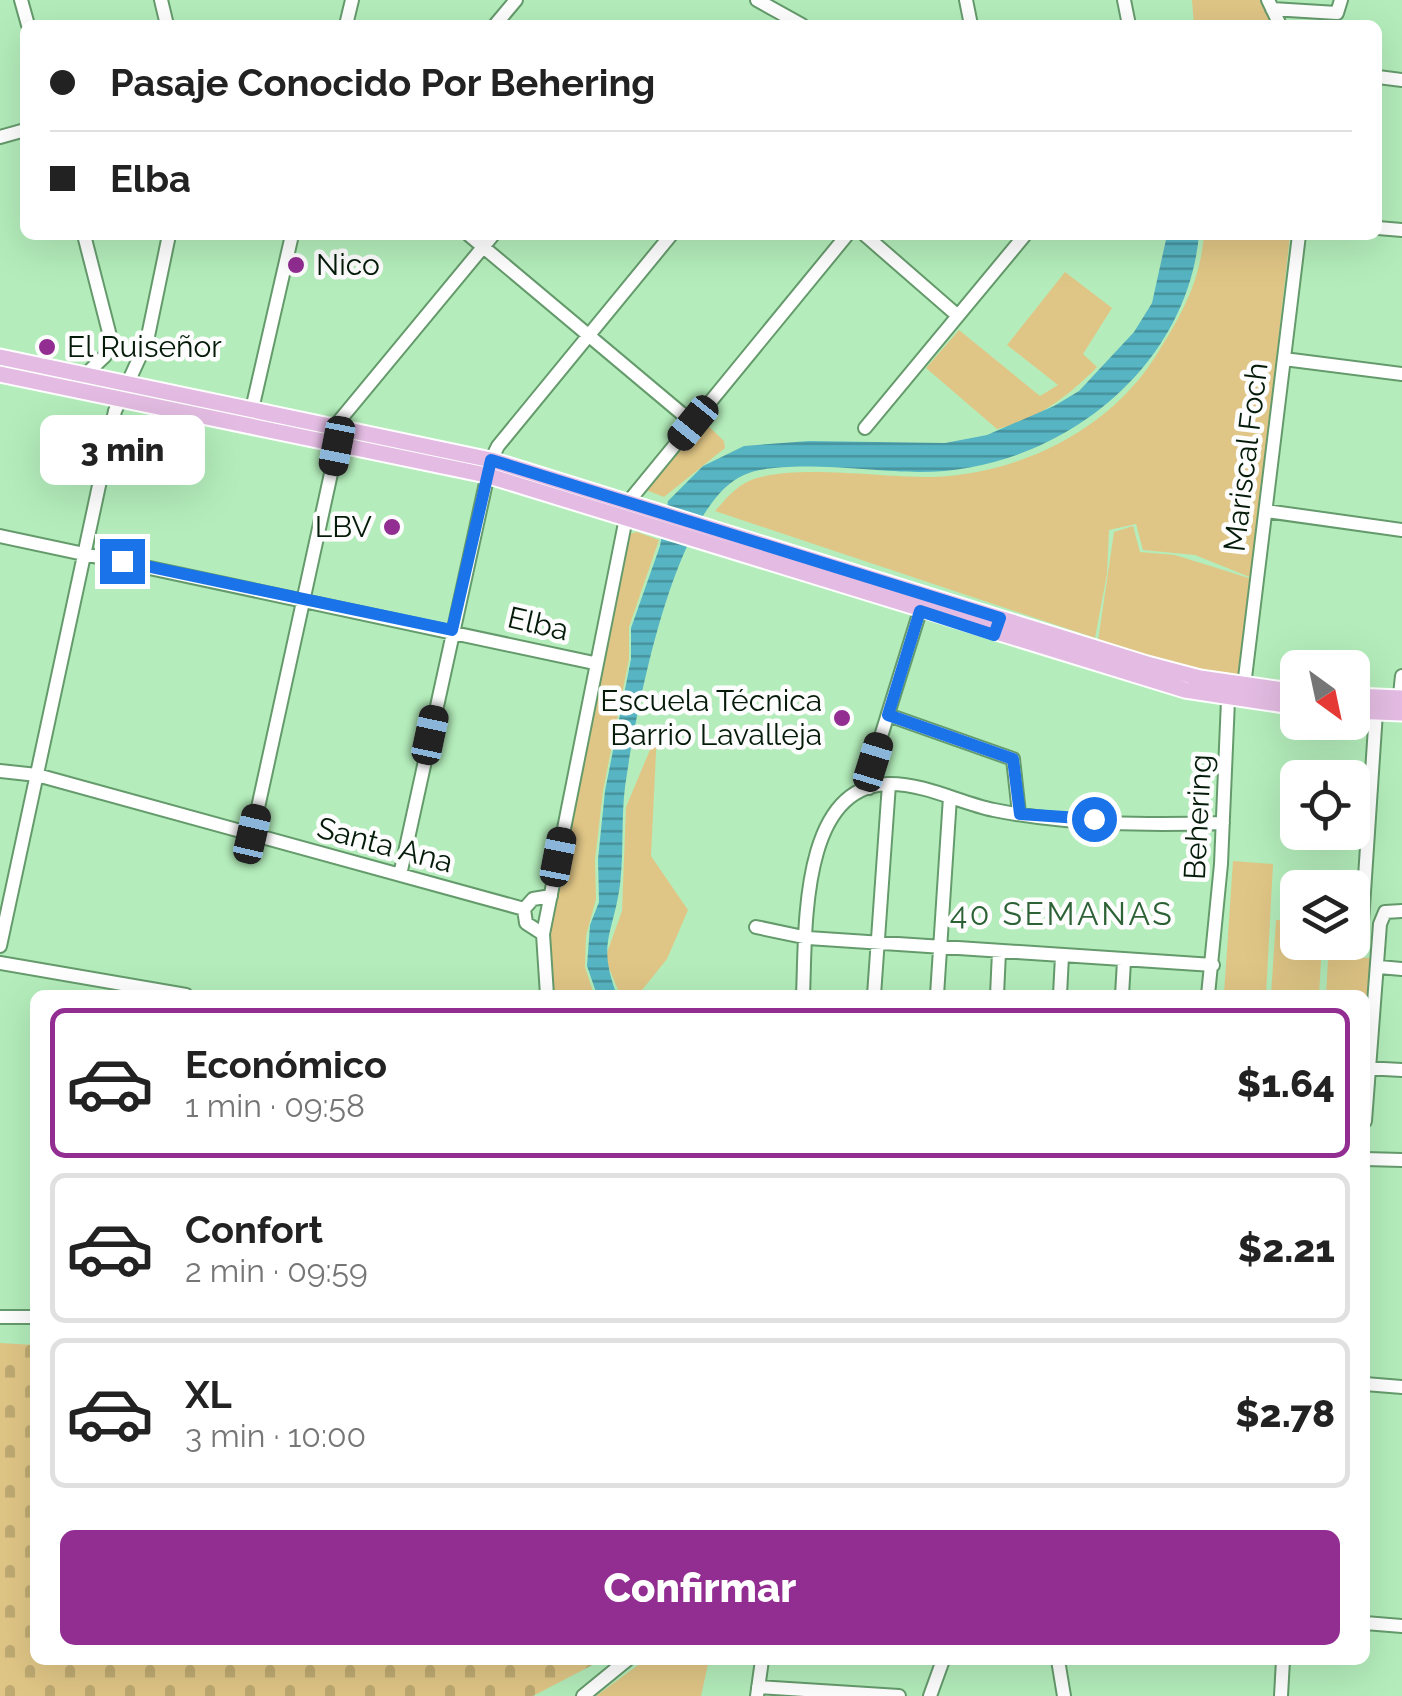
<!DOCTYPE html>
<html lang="es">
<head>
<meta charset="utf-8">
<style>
  :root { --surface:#fff; --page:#f2f2f2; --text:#222; --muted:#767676; --line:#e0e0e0; --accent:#922d92 }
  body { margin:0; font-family:Raleway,sans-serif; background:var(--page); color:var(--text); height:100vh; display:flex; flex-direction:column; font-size:38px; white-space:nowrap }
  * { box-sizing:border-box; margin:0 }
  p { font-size:32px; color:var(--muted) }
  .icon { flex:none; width:55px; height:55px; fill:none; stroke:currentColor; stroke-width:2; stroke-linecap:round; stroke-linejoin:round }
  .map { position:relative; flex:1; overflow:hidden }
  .sheet { position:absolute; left:30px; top:990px; width:1340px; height:675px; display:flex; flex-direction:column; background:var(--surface); border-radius:15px; box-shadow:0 10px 40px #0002 }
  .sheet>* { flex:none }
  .top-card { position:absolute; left:20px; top:20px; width:1362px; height:220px; border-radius:15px; box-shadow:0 10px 40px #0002; display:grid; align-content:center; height:220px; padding:0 30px; background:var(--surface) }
  .needle { width:65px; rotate:147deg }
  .controls { position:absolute; left:1280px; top:650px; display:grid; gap:20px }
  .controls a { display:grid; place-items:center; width:90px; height:90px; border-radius:15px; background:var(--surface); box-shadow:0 10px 40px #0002; font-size:50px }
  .end { position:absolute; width:45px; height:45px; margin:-22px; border:12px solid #1a73e8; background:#fff; box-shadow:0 0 0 5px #fff }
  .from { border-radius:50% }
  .bubble { position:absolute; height:70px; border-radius:15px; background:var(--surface); box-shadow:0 10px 40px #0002; font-size:32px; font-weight:800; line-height:70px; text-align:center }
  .car { position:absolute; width:30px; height:60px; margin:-30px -15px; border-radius:12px; box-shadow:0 0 8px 2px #0007; background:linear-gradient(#222 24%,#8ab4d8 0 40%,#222 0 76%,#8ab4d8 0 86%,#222 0) }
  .top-card b { display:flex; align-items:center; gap:35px; height:95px; font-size:38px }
  .top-card b+b { border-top:2px solid var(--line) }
  .top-card i { width:25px; height:25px; background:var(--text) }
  ul { padding:18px 0 0; list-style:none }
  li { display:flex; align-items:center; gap:30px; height:150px; margin:0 20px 15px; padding:0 10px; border:5px solid var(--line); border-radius:15px }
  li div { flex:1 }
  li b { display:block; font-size:38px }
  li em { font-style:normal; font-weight:800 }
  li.selected { border-color:var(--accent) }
  li>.icon { width:90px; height:90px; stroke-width:1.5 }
  .button { display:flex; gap:20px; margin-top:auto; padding:20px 30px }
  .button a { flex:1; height:115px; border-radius:15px; background:var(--accent); color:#fff; font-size:40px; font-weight:800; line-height:115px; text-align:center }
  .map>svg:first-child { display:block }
  .green { fill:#e0c686 }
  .cemetery { fill:url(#cemetery-stones) }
  .water { fill:url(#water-rules) }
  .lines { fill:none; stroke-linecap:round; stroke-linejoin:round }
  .minor-casing { stroke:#659b6c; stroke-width:16 }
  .major-casing { stroke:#fff; stroke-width:19 }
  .minor { stroke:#fff; stroke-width:12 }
  .major { stroke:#e4bce3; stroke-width:15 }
  .route { stroke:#1a73e8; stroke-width:12 }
  .poi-dot { fill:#922d92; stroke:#fdfdfd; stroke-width:4 }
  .labels { text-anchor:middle; stroke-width:9; stroke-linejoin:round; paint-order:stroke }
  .poi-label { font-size:30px; fill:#051b09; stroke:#fdfdfd; text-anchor:start }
  .street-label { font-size:30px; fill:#051b09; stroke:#fdfdfd }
  .neighbourhood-label { font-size:32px; letter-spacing:2.5px; fill:#2d6236; stroke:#fdfdfd }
</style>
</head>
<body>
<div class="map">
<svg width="1402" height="1696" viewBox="0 0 1402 1696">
  <defs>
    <pattern id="cemetery-stones" width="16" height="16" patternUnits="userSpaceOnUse" patternTransform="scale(2.5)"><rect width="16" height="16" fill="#e0c686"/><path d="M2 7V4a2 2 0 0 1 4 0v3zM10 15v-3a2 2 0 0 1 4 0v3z" fill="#bfaa72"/></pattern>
    <pattern id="water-rules" width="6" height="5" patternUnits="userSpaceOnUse" patternTransform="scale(2.5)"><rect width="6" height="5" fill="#57b5c3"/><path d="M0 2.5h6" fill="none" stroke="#46929d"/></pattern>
  </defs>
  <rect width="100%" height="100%" fill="#b4edbb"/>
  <path class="green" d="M1192,0H1264L1275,25H1194Z
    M1204,235H1290L1252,578L1195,555L1143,550L1136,524L1109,530L1107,574L1095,638L715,511C725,500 735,487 749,481C790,463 884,478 932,477C1020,474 1110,430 1157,354C1182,314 1200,282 1204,235Z
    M1065,272L1112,308L1083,354L1097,367C1071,394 1035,422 997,429L926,368L959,330L1040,396L1058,385L1007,345Z
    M705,423L724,441L725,448L664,497L646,490Z
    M1133,526L1140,552L1175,555L1252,579L1238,675L1184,666L1098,641L1114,532Z
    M637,532L659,540L629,627V659L603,791L595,860L596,899L586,936L585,967L594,995H552L549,933L629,534Z
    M657,733L651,856L688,910L667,959L638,995H620L605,958L622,911L626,807Z
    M1233,861L1273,864L1266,995L1224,994Z
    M1276,920L1297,921L1298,942L1322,943L1319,995H1271Z
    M1329,943H1343V957L1371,958L1369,1001L1365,995H1326Z
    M645,1660H709L701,1696H596Z"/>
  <path class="cemetery" d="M0,1343L35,1345V1660H602L533,1696H0Z"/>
  <path class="water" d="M1167,235H1199C1186,374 1052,473 918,472C874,472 782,458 744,475C673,505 635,717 625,787C621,819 624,853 620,885C613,935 597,943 617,995H597L587,966L590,925L599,902L598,859L605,791L631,659V628L660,546L668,501L703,466L744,446L809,441L945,443L987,435L1054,406L1079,391L1134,332L1152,303Z"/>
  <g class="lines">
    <g class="minor-casing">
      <path id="minor" d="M21,0L28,25
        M161,0L167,25
        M757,0L802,25
        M966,0L971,25
        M1124,0L1129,25
        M1268,0L1280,25
        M1272,9L1337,13L1341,0
        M346,25L352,0
        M495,25L516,0
        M1378,77L1402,80
        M0,137L25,130
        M1378,228L1402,230
        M84,235L111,340L105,356L85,375
        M469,235L693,423
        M865,235L958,316
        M1284,359L1402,374
        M250,418L292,235
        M335,426L493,235
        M865,428L1025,235
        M629,501L847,235
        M1266,511L1402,530
        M0,536L594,663
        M1244,686L1299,235
        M1399,704L1402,676
        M888,715L1013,759L1019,813
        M0,771L37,775L524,909
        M869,788L873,762L920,611
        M252,835L337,446
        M400,875L491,460L498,446L671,235
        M756,927L808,938L1213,965
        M543,934L526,923L524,909L533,899L551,896
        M1361,937L1376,712
        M0,946L115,411L147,341L169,235
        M0,963L186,995
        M1379,967L1402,969
        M547,995L543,934L626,518
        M803,995C806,932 799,784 890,784C926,784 960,803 994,810C1068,825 1149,825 1223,823
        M874,995L889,784
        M937,995L950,797
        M997,995L999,952
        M1060,995L1062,956
        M1122,995L1124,961
        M1208,995L1221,864L1228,700
        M1365,1068L1402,1070
        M1365,1121L1380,924L1385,912L1402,911
        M1365,1159L1402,1160
        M0,1317H35
        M1365,1384L1402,1387
        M1365,1623L1402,1626
        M1058,1660L1064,1696
        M758,1687L899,1696
        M583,1696L627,1660
        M757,1696L762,1660
        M930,1696L943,1660
        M1281,1696L1283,1660"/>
    </g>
    <g class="major-casing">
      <path id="major" d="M0,357L491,460L1147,664L1200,678L1298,692
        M0,374L486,475L1185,690L1298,707
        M1352,696L1402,698
        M1352,711L1402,713"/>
    </g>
    <use href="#minor" class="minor"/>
    <use href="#major" class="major"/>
  </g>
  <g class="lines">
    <path class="route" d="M122,561L452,630L491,460L1000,618L994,635L920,611L888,715L1013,759L1020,814L1094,819"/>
  </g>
  <g class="poi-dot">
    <circle cx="296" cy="265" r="10"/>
    <circle cx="47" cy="347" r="10"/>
    <circle cx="392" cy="527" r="10"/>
    <circle cx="842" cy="718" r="10"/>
  </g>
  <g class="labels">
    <g class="poi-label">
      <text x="316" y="275">Nico</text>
      <text x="67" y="357">El Ruiseñor</text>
      <text x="372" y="537" text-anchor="end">LBV</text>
      <text x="822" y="711" text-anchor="end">Escuela Técnica<tspan x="822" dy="34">Barrio Lavalleja</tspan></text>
    </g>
    <g class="street-label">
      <text transform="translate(1246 457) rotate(-83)" y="10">Mariscal Foch</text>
      <text transform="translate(538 624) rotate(13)" y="10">Elba</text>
      <text transform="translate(1198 817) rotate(-87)" y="10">Behering</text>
      <text transform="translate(385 845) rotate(15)" y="10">Santa Ana</text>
    </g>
    <g class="neighbourhood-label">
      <text x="1062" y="925">40 SEMANAS</text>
    </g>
  </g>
</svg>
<div class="controls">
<a><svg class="needle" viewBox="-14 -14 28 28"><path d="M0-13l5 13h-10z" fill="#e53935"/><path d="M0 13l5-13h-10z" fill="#767676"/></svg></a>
<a><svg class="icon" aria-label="locate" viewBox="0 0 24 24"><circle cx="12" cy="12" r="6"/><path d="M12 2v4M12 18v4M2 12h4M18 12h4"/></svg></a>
<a><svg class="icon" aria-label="layers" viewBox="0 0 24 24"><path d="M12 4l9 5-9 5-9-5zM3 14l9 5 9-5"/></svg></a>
</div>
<i class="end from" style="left:1094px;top:819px"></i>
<i class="end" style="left:122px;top:561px"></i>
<div class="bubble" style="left:40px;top:415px;width:165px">3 min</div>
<i class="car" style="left:693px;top:423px;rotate:219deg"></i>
<i class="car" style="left:337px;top:446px;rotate:191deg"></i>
<i class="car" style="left:430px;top:735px;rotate:12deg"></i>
<i class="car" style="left:873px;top:762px;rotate:17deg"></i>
<i class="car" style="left:252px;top:834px;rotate:13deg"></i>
<i class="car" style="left:558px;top:857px;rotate:11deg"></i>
<div class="top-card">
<b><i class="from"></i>Pasaje Conocido Por Behering</b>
<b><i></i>Elba</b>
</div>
<section class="sheet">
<ul>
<li class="selected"><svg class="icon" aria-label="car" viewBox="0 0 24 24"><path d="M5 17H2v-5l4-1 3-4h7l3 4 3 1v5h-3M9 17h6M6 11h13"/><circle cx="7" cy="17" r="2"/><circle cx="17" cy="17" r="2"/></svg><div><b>Económico</b><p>1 min · 09:58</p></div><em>$1.64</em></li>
<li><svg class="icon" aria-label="car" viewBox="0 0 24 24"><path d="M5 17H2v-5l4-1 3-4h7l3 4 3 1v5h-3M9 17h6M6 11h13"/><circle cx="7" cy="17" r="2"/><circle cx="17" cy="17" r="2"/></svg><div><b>Confort</b><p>2 min · 09:59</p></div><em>$2.21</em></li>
<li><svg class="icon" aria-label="car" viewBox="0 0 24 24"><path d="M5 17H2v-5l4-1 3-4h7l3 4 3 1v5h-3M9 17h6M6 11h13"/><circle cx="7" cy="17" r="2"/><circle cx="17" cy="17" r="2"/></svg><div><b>XL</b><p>3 min · 10:00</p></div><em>$2.78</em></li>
</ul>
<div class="button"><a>Confirmar</a></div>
</section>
</div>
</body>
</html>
